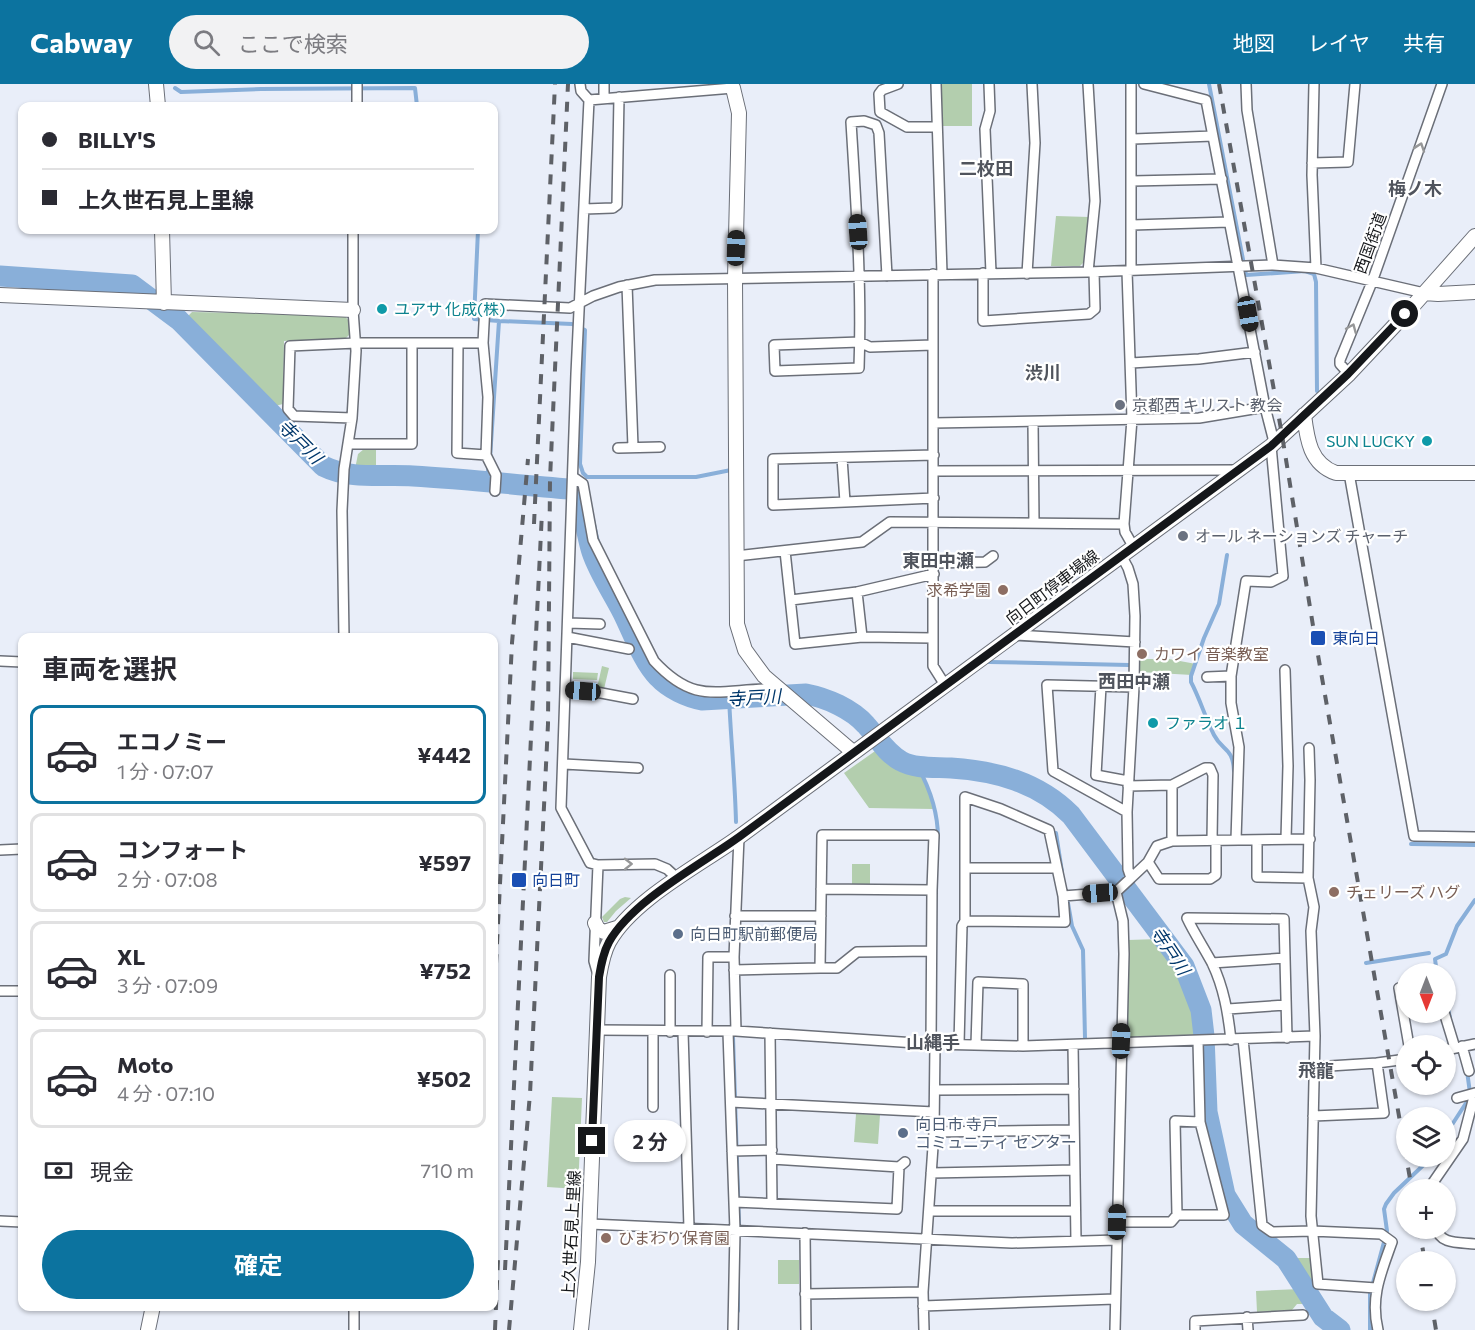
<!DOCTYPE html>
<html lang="ja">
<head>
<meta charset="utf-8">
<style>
  :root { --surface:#fff; --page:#f2f2f3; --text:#2b2b33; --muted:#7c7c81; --line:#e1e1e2; --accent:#0c739f }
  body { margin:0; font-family:Commissioner,"Noto Sans JP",sans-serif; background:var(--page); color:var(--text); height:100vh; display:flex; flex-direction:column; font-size:22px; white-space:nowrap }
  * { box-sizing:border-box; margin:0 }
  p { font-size:20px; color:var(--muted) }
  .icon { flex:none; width:33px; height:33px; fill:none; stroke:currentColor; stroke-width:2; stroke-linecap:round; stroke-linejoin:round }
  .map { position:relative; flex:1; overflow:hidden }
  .sheet { position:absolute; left:18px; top:549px; width:480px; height:678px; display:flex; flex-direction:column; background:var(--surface); border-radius:12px; box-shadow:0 2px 4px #0004 }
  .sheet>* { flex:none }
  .top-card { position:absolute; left:18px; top:18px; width:480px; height:132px; border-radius:12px; box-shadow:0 2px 4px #0004; display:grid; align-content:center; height:132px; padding:0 24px; background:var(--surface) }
  .needle { width:39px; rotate:180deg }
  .buttons { position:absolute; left:1396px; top:879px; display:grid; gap:12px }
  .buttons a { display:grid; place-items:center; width:60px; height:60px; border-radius:50%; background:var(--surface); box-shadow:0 2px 4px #0004; font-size:30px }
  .end { position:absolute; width:27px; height:27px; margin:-14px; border:8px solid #15171a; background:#fff; box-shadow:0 0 0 3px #fff }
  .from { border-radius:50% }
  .bubble { position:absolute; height:42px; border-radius:21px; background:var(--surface); box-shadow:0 2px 4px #0004; font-size:20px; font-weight:700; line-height:42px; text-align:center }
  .car { position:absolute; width:18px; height:36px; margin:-18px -9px; border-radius:8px; box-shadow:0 0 4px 2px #0007; background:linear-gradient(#222 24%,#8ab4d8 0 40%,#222 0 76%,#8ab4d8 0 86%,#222 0) }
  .top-card b { display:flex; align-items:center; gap:21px; height:57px; font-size:22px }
  .top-card b+b { border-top:2px solid var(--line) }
  .top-card i { width:15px; height:15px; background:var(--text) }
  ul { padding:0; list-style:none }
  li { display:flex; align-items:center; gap:18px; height:99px; margin:0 12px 9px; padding:0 12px; border:3px solid var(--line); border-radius:12px }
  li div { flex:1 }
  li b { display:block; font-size:22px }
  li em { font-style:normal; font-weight:700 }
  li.on { border-color:var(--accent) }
  li>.icon { width:54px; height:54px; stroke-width:1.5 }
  h2 { padding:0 24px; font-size:27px; line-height:72px }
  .pay { display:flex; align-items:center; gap:15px; height:66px; padding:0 24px; font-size:22px }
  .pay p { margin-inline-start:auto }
  .action { display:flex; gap:12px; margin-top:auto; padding:12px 24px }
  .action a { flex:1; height:69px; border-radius:36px; background:var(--accent); color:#fff; font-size:24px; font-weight:700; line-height:69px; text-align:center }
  header { display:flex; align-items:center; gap:36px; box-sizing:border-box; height:84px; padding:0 30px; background:var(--accent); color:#fff }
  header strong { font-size:28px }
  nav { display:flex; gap:33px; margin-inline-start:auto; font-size:21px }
  .search { width:420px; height:54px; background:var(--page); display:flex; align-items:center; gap:15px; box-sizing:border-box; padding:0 21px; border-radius:33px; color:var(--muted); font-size:22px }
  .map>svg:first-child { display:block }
  .green { fill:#b3ceae }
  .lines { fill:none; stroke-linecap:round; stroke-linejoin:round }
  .stream { stroke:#89afd9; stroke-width:4 }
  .river { stroke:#89afd9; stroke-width:21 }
  .street-casing { stroke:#6b6f78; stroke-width:12 }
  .secondary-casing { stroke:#6b6f78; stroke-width:16 }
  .street { stroke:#fff; stroke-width:9 }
  .secondary { stroke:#fff; stroke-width:14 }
  .rail { stroke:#5e6167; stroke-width:4; stroke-dasharray:10 10; stroke-linecap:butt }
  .oneway { stroke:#969798 }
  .route { stroke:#15171a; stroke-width:8 }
  .culture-dot { fill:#0f9aa8; stroke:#fff; stroke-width:2 }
  .worship-dot { fill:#6b7280; stroke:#fff; stroke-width:2 }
  .education-dot { fill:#8d6e63; stroke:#fff; stroke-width:2 }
  .transit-dot { fill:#1a4fb4; stroke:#fff; stroke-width:2 }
  .service-dot { fill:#5c6f8a; stroke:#fff; stroke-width:2 }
  .labels { text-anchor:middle; stroke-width:4.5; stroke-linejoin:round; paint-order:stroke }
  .street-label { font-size:16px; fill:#15171a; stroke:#fff }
  .culture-label { font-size:16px; fill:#0d838f; stroke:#fff; text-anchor:start }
  .worship-label { font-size:16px; fill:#5b616d; stroke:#fff; text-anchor:start }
  .education-label { font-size:16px; fill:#785e54; stroke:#fff; text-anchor:start }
  .transit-label { font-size:16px; fill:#164399; stroke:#fff; text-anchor:start }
  .service-label { font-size:16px; fill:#4e5e75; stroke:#fff; text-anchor:start }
  .neighbourhood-label { font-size:18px; font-weight:bold; fill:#50545d; stroke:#fff }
  .water-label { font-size:18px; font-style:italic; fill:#00376b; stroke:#fff }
</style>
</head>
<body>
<header>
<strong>Cabway</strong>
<div class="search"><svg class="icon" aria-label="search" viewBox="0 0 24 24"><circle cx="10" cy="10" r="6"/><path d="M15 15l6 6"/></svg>ここで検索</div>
<nav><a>地図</a><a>レイヤ</a><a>共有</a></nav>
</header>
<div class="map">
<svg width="1475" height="1246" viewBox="0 0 1475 1246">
  <rect width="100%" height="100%" fill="#e9eef9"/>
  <path class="green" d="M940,0H972V42H941Z
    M1056,132L1089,133L1084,178L1080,182H1051Z
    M192,228L344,231L349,237L350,250L345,255L284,257L283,320L275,322L185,235Z
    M364,365H376V385H355L358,370Z
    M1140,575H1169L1196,580L1192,591L1140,588Z
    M602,582L609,584L604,605L597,604Z
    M573,588L598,589L597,596L573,595Z
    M878,665L890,676L921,692L928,705L933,725L869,724L844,689Z
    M852,780H870V801H852Z
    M625,813L631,814L616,827L607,838H604L602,833L620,815Z
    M1159,855C1183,890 1194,909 1199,953L1131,954L1125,950L1128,856Z
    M552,1013L582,1014L578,1105L547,1103Z
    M856,1030L880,1031L878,1060L854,1058Z
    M1295,1174H1310L1315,1199L1308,1200Z
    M778,1176H799V1200H778Z
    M1300,1205L1307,1220H1297L1292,1226L1257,1228L1256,1207Z"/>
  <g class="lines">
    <path class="stream" d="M1209,0L1246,191L1305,187L1314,190L1316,198L1317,307
      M175,4L181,8L261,5L415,4L417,22
      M478,146L474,235L499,237L490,374
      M499,237L572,240L585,246L580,380L583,389L587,393H696L731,386
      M486,398L489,381
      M1227,471L1219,520L1204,554L1191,592V598C1200,615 1205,633 1214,651C1222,667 1233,663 1234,687
      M989,578L1129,581
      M729,614C731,656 735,697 736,738
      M918,683C930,705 938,728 938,754
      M1056,749L1062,788
      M1411,760L1475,761
      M1068,819L1072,842L1083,866L1085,954
      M1366,879L1429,869
      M1437,890L1435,875L1446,870L1457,842L1475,816
      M1446,915L1450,934
      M733,953L739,1140
      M1467,987L1470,1009
      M1446,1050L1468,1016
      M738,1227V1199
      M1370,1246V1210L1387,1147L1384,1125L1386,1120L1394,1109L1433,1072"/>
    <path class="river" d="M0,192L132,201L179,236L323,382C351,396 382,390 413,392C466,395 518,401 570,405C583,413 586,451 592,468C599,489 613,509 623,529C633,549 643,578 658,593C669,605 687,613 702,616L806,610C827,614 852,625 866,641C877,653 886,669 901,677C915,685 935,683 951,684C996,687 1038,698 1071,731L1184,882L1201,926L1204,952L1207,1028L1225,1111L1243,1140L1286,1175L1323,1233L1340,1246"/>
    <g class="street-casing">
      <path id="street" d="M357,0V22
        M580,0L581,7L589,16L576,290L561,724L590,779L598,781
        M898,0L882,6L879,10L880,28L907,43H936
        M936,0L942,190
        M989,0L990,27L985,45L991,189
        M1131,0V187
        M1144,0L1206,16L1265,323L1274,358
        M1246,0L1247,26L1273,181
        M1314,0L1312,91L1316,184
        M604,14V0
        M589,16L733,4V1
        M1133,55L1213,52
        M1312,79L1348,78L1355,0
        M1132,97L1222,95
        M584,125L613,124L617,121L619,13
        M1132,141L1229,138
        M1127,187L1132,335L1124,440L1125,448L1133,462
        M1088,188L1095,117L1088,0
        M983,189V237L1089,230L1095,225L1094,188
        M933,190V582L945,601
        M1027,190L1035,59L1032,0
        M887,192L879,49L876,41L864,37L851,38C856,120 862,202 859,284L775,287L774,261L860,258L870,263L933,261
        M627,201L633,363
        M458,259L457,369L486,371
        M483,259L488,313L486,371L496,391L495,407
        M1131,279L1199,275L1255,268
        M1349,290L1340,280V276L1372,198L1442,0
        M352,334L294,332L288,325L290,262L356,259H483L485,220L570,224L593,212L619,203L655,196L1088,188L1273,181L1316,184L1424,209
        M1033,338L1034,439
        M933,339L1199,334L1265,323
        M348,360H412V259
        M618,364L660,363
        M842,374L845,418L934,414
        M934,387L1239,386
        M1349,389L1414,752L1475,753
        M573,393L583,400L593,456L654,577C693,619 714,607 765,605
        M845,418L773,421V375L934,371
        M785,467L795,560L862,553L932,554
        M736,472L862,458L890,438L1124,440
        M934,479L985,478L993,472
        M857,508L862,553
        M791,516L857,508L934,490
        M568,539L600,540
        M1014,551L1135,558
        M567,553L629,565
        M344,554L342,427L344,385L352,334L356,267L353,226V146
        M0,577L22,578
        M1285,586L1288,682L1286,755
        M1207,593L1231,592
        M1101,602L1096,691L1128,697
        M566,606L596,608L633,615
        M1309,664L1310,696L1308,794L1314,823L1311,847L1315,952
        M564,680L638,684
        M1128,702L1172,701L1205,684H1210L1213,691L1212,756
        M1127,728L1053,687L1047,601L1134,603
        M1236,756L1239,663L1231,619V592L1246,497L1271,498L1283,492L1271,362
        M1257,756V793L1308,794
        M1172,757V701
        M0,766L22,765
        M1148,778L1159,795H1210L1216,791V757
        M965,784H1056
        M1131,794L1148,778L1157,762L1172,757L1310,755
        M821,805L932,806
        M1063,812L1116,808
        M735,832H821
        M1212,879L1285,874
        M734,886L820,884
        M598,891L594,877L598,781L655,780L667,785L678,795
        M1407,902L1399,904L1409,962
        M0,907H22
        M1228,925L1286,921
        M1444,928L1455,964
        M597,946L736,947L931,960L1023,962L1315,952L1311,1132L1318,1200L1376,1204
        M736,947L734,873L739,753
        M670,948V891
        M683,948L689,1144
        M707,948L708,873H734
        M728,948L735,1147L733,1246
        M770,949L772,1118
        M1243,955L1262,1141L1272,1148L1312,1147L1381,1150L1392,1158C1381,1189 1370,1213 1378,1246
        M1231,956C1228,929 1224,904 1212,879C1204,864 1194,849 1187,834L1284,835L1287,954
        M931,960L932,806L934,751H822L820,884H837L857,868L931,867
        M959,960L962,842L965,837V713L1001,725L1049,746L1063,812L1065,838L965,837
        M976,961L978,898L1023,900V962
        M1073,961L1076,1157
        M1462,962L1469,987
        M1446,966L1475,960
        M1314,983L1377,979L1407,975
        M935,1006L1074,1005
        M1457,1014L1475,1009
        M731,1018L934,1028
        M653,1023V948
        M1313,1032L1384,1029L1377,979
        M934,1048L1074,1046
        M732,1067L772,1066
        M772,1075L899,1083L905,1078
        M931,1089L1074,1086
        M1432,1106V1100L1463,1055L1475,1009
        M734,1118L897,1125L899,1083
        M929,1127H1075
        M1177,1131L1175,1037L1200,1038
        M0,1137L22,1138
        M1117,1138H1171L1177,1131H1224L1200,1038L1198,957
        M590,1140L1012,1159L1117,1156
        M1437,1144C1439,1161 1461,1158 1475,1160
        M805,1149L806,1246
        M805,1210L923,1208
        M354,1222V1246
        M923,1222L1115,1215
        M1247,1233L1248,1246
        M924,1246L923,1208L934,1048L935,960
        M1115,1246L1124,870L1123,837L1116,808L1131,794L1128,785L1127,728L1134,603L1135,532L1133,500L1128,484L1121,471
        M1195,1246V1237L1303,1231"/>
    </g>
    <g class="secondary-casing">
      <path id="secondary" d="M156,0L158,22
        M733,4L739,29L735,194L737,540L745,566L764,592L853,668
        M162,146L164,219
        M1424,209L1438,210L1475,208
        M0,211L353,226
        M1304,331C1307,355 1310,380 1336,389H1475
        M595,839L598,845L604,848L617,844
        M148,1246L153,1222
        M581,1246L588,1178L599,893C601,881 603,869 609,858C632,816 700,781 739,753L1271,362L1349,290L1412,223L1475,152"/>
    </g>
    <use href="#street" class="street"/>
    <use href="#secondary" class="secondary"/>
    <path class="rail" d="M1219,0L1282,351L1315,554L1412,1106
      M534,440L555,0
      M494,920L512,559L528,375
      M1419,1144L1425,1178
      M505,1186L542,428
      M1431,1216L1436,1246
      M495,1246L498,1174
      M509,1246L530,1010L548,640L550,395L568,0"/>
  </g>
  <defs><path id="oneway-chevron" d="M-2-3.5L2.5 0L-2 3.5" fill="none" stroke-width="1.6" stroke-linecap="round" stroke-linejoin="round" transform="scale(1.5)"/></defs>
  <g class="oneway">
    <use href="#oneway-chevron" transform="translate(1420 63) rotate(-71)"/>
    <use href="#oneway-chevron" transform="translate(1352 244) rotate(-67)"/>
    <use href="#oneway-chevron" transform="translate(628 780) rotate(-1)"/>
  </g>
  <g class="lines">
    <path class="route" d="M592,1057L599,893C601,881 603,869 609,858C632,817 700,781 739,753L1271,362L1348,290L1405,230"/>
  </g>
  <g class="culture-dot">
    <circle cx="382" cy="225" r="6"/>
    <circle cx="1427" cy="357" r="6"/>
    <circle cx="1153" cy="639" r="6"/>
  </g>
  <g class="worship-dot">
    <circle cx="1120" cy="321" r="6"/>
    <circle cx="1183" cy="452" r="6"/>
  </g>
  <g class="education-dot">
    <circle cx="1003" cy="506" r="6"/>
    <circle cx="1142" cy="570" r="6"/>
    <circle cx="1334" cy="808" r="6"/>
    <circle cx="606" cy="1154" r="6"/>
  </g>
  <g class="transit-dot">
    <rect x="1310" y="546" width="16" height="16" rx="3"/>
    <rect x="511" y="788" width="16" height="16" rx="3"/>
  </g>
  <g class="service-dot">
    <circle cx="678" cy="850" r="6"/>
    <circle cx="903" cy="1049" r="6"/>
  </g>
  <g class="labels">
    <g class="street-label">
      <text transform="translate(1370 159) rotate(-70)" y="6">西国街道</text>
      <text transform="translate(1052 503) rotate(-37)" y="6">向日町停車場線</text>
      <text transform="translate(571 1150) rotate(-87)" y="6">上久世石見上里線</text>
    </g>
    <g class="culture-label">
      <text x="394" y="231">ユアサ 化成(株)</text>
      <text x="1415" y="363" text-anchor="end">SUN LUCKY</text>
      <text x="1165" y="645">ファラオ １</text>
    </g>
    <g class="worship-label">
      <text x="1132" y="327">京都西 キリスト 教会</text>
      <text x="1195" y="458">オール ネーションズ チャーチ</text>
    </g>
    <g class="education-label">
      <text x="991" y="512" text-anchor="end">求希学園</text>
      <text x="1154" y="576">カワイ 音楽教室</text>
      <text x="1346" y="814">チェリーズ ハグ</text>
      <text x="618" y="1160">ひまわり保育園</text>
    </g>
    <g class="transit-label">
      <text x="1332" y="560">東向日</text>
      <text x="532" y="802">向日町</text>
    </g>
    <g class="service-label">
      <text x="690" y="856">向日町駅前郵便局</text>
      <text x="915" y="1046">向日市 寺戸<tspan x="915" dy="18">コミュニティ センター</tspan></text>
    </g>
    <g class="neighbourhood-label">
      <text x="986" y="91">二枚田</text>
      <text x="1415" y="111">梅ノ木</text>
      <text x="1043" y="295">渋川</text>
      <text x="938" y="483">東田中瀬</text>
      <text x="1134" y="604">西田中瀬</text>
      <text x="933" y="965">山縄手</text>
      <text x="1316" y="993">飛龍</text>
    </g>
    <g class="water-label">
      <text transform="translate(300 358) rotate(45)" y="6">寺戸川</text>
      <text transform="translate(754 614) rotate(-3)" y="6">寺戸川</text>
      <text transform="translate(1170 867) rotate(56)" y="6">寺戸川</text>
    </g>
  </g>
</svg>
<div class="buttons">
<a><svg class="needle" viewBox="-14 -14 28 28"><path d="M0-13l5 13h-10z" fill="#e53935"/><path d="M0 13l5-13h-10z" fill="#7c7c81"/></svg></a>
<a><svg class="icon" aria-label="locate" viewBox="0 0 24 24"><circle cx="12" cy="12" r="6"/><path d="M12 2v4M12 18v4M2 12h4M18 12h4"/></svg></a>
<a><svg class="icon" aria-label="layers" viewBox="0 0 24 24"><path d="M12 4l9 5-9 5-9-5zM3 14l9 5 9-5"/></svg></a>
<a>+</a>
<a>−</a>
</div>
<i class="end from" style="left:1405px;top:230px"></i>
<i class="end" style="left:592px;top:1057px"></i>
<div class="bubble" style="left:614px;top:1036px;width:72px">2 分</div>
<i class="car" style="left:858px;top:148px;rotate:356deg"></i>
<i class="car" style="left:736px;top:164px;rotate:2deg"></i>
<i class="car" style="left:1248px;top:230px;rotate:170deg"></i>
<i class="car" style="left:583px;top:607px;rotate:274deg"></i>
<i class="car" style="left:1100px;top:809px;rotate:266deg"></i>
<i class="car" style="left:1121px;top:957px;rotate:2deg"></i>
<i class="car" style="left:1117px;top:1138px;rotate:1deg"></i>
<div class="top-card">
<b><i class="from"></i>BILLY'S</b>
<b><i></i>上久世石見上里線</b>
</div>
<section class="sheet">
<h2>車両を選択</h2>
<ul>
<li class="on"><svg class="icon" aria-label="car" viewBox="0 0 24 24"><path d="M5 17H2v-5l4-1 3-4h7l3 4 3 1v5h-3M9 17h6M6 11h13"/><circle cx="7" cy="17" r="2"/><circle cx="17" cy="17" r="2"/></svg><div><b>エコノミー</b><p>1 分 · 07:07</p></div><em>¥442</em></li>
<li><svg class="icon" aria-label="car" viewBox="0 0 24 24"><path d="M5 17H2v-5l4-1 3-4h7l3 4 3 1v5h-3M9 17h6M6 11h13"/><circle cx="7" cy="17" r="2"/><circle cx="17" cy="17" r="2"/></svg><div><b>コンフォート</b><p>2 分 · 07:08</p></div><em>¥597</em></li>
<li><svg class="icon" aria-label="car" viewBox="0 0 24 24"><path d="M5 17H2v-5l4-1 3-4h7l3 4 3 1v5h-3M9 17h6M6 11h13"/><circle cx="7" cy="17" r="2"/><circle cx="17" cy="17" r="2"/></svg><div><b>XL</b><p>3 分 · 07:09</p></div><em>¥752</em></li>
<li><svg class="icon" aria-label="car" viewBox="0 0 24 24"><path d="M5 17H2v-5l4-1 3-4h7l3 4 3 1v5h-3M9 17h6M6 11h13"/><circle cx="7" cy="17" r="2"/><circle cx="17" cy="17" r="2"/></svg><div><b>Moto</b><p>4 分 · 07:10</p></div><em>¥502</em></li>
</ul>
<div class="pay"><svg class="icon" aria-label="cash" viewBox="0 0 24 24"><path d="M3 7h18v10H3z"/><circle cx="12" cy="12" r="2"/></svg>現金<p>710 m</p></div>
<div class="action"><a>確定</a></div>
</section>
</div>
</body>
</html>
